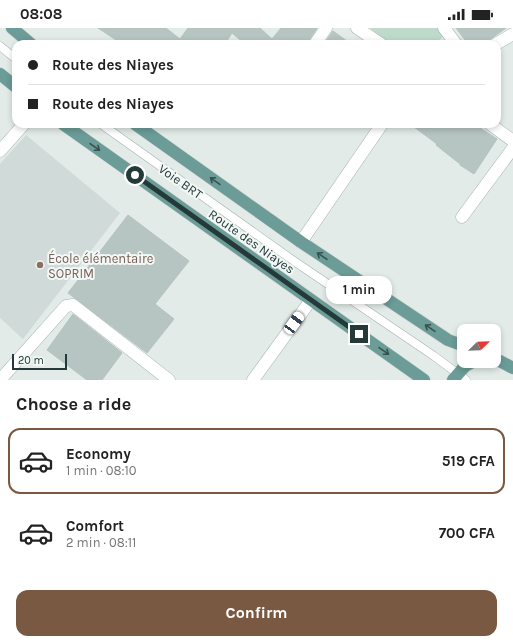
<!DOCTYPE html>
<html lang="en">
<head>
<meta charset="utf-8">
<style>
  :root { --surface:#fff; --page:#f2f2f2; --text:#222; --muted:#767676; --line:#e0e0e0; --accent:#795941 }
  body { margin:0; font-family:Karla,sans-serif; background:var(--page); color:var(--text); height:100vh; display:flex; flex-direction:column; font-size:15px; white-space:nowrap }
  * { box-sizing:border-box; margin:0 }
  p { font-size:13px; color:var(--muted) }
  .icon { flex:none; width:22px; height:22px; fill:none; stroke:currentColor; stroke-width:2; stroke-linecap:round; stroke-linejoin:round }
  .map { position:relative; height:352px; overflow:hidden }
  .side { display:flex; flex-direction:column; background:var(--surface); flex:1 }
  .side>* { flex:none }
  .hud { position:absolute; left:12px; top:12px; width:489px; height:88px; border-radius:12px; box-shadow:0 2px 6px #0003; display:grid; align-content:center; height:88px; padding:0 16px; background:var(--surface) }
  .needle { width:26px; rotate:67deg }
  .controls { position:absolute; left:457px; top:296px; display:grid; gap:8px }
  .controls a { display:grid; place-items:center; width:44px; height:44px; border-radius:8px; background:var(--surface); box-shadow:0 2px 6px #0003; font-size:20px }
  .scale { position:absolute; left:12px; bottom:10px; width:55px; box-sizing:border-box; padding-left:4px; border:2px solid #243a38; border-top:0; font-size:11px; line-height:14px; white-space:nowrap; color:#243a38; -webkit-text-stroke:3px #f2f8f6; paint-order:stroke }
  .end { position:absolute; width:18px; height:18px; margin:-9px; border:5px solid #243a38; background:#fff; box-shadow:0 0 0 2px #fff }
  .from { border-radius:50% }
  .bubble { position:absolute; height:28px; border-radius:12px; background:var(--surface); box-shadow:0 2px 6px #0003; font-size:13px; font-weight:700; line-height:28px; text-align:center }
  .car { position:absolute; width:12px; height:24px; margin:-12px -6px; border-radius:5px; box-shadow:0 0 3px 1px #0007; background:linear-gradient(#fff 24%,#345 0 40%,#fff 0 76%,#345 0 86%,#fff 0) }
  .hud b { display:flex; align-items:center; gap:14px; height:38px; font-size:15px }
  .hud b+b { border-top:1px solid var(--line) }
  .hud i { width:10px; height:10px; background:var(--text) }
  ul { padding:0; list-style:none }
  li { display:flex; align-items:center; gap:12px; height:66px; margin:0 8px 6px; padding:0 8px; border:2px solid transparent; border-radius:12px }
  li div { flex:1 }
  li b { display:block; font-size:15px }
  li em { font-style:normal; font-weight:700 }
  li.active { border-color:var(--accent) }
  li>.icon { width:36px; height:36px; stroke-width:1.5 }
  h2 { padding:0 16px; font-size:18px; line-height:48px }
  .primary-button { display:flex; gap:8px; margin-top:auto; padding:8px 16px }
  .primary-button a { flex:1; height:46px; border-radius:12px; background:var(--accent); color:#fff; font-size:16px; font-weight:700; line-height:46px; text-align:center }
  .status { display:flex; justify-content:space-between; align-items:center; height:28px; padding:0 20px; background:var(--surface); direction:ltr }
  .status svg { height:11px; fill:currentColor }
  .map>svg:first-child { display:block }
  .built { fill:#d0dad8 }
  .green { fill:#bddaca }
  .building { fill:#b7c5c2; stroke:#b5c4c0 }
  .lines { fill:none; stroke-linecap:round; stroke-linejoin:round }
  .service-casing { stroke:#a5b2b0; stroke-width:9 }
  .minor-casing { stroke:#a5b2b0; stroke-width:13 }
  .primary-casing { stroke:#c2c8c7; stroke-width:13 }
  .service { stroke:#fff; stroke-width:8 }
  .minor { stroke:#fff; stroke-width:12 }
  .primary { stroke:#6b9c98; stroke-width:12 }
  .oneway { stroke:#365250 }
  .route { stroke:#243a38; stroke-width:5 }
  .education-dot { fill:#8d6e63; stroke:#f2f8f6; stroke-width:1.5 }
  .labels { text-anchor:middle; stroke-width:4; stroke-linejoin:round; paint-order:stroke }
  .street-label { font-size:13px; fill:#243a38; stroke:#f2f8f6 }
  .education-label { font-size:13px; fill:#785e54; stroke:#f2f8f6; text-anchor:start }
</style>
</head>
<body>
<div class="status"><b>08:08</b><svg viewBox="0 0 49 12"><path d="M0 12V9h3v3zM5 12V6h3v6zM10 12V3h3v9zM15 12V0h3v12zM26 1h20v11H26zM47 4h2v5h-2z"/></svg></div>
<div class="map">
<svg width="513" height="352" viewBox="0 0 513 352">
  <rect width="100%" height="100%" fill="#e2ebe8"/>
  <path class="built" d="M26,107L120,185L23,311L0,290V136Z"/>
  <path class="green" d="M370,0H444L447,4L436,16H391Z"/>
  <path class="building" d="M98,0H166L180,11L188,0H260L272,11L281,0H317L309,12L308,16H245L232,5L225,16H122Z
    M456,0H506L484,16H468Z
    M333,3L351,16H324Z
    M410,96H474L497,111L474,146L460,137V136L436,117L437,116Z
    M128,187L189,233L155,276L174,291L147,325L68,265Z
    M73,286L122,325L102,352H87L47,322Z"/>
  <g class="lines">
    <g class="service-casing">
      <path id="service" d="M0,18L16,31
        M101,96L291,231L434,328L466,352"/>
    </g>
    <g class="minor-casing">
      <path id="minor" d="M357,0L381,16
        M444,0L456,16
        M315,16L326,0
        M496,16L513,6
        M490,96L513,113
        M0,123L24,96
        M462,189L513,120
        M301,214L382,96
        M0,352L66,278L73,277L169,352
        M253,352L311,272"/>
    </g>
    <g class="primary-casing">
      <path id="primary" d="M12,0L31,16
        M0,46L16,59
        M63,96L424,352
        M135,96L301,214L448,312L464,318
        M494,330L513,340
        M453,352L465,338L474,333"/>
    </g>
    <use href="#service" class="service"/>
    <use href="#minor" class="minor"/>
    <use href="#primary" class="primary"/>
  </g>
  <defs><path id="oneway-shaft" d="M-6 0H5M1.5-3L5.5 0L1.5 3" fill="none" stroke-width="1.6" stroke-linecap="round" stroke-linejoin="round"/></defs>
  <g class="oneway">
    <use href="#oneway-shaft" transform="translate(95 119) rotate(35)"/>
    <use href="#oneway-shaft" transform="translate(215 153) rotate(-145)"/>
    <use href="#oneway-shaft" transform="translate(322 228) rotate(-146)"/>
    <use href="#oneway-shaft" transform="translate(430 300) rotate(-146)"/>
    <use href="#oneway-shaft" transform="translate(384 323) rotate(35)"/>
  </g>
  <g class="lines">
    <path class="route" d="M135,147L359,306"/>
  </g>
  <circle class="education-dot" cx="40" cy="237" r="4"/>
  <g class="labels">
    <g class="street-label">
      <text transform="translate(181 153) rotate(35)" y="5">Voie BRT</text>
      <text transform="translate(252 213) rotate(35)" y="5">Route des Niayes</text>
    </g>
    <g class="education-label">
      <text x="48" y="235">École élémentaire<tspan x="48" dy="15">SOPRIM</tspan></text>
    </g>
  </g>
</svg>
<div class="controls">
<a><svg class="needle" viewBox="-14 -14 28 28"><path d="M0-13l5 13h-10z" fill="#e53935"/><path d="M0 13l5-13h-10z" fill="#767676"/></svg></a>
</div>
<div class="scale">20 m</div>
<i class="end from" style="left:135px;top:147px"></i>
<i class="end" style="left:359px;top:306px"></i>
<div class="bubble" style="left:326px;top:248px;width:66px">1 min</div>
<i class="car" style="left:294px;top:295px;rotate:36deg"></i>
<div class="hud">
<b><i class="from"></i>Route des Niayes</b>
<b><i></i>Route des Niayes</b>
</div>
</div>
<section class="side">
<h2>Choose a ride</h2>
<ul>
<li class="active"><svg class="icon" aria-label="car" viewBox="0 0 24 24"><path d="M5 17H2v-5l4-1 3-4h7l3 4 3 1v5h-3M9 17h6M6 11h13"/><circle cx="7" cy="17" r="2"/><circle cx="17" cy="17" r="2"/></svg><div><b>Economy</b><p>1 min · 08:10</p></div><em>519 CFA</em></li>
<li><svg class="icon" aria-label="car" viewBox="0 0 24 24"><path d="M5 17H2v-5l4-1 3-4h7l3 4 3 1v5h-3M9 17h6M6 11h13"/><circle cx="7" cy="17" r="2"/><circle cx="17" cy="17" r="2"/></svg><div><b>Comfort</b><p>2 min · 08:11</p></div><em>700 CFA</em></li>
</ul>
<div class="primary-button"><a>Confirm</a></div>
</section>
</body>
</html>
